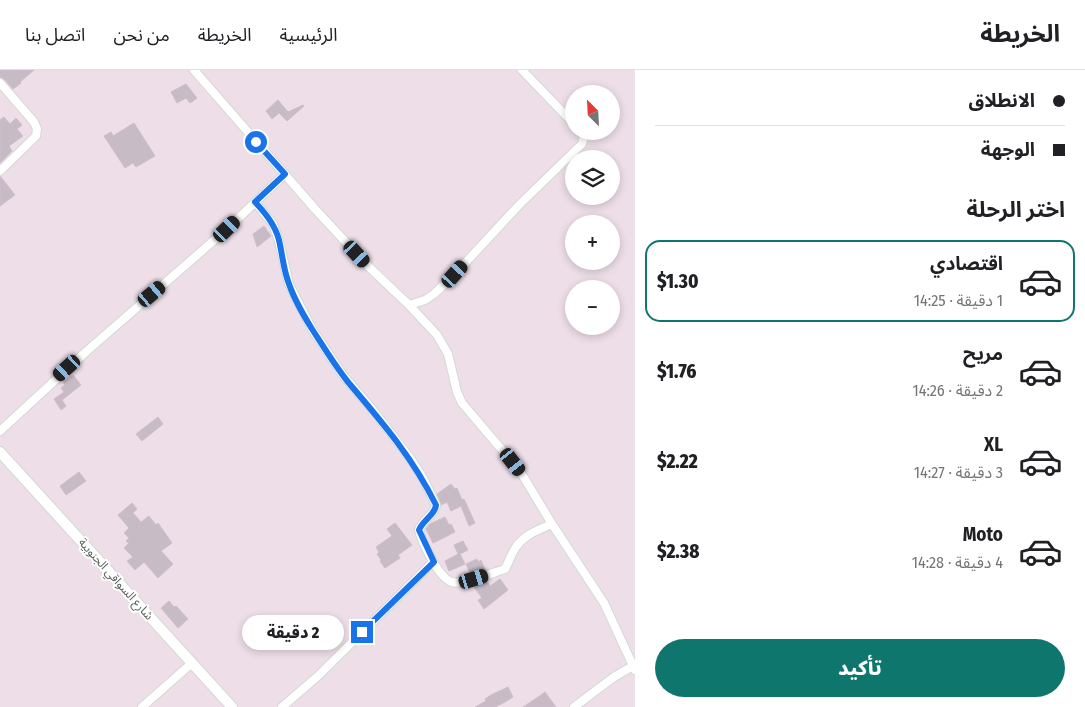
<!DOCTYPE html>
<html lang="ar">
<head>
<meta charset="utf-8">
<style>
  :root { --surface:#fff; --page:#f6f6f6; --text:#202124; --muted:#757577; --line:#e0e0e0; --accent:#0f766e }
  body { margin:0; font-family:"Fira Sans Condensed","Noto Sans Arabic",sans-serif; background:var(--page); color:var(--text); direction:rtl; height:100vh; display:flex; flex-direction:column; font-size:19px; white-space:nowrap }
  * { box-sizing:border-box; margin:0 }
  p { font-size:16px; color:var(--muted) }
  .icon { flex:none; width:28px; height:28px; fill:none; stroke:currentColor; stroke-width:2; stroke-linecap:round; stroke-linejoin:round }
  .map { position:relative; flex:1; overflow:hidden; direction:ltr }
  .sheet { display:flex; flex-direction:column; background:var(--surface); width:450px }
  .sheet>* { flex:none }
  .guide { display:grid; align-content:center; height:110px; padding:0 20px; background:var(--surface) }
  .needle { width:32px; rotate:336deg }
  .buttons { position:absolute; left:565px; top:15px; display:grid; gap:10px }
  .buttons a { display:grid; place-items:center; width:55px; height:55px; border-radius:50%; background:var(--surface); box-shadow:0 2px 8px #0003; font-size:25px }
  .end { position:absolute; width:22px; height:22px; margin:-11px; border:6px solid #1a73e8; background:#fff; box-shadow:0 0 0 2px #fff }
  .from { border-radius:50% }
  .bubble { position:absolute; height:35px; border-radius:18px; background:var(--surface); box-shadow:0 2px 8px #0003; font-size:16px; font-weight:800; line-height:35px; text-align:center; direction:rtl }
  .car { position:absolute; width:15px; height:30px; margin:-15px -8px; border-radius:6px; box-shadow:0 0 4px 1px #0007; background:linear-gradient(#222 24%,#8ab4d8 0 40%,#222 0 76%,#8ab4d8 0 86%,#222 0) }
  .guide b { display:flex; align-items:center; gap:18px; height:48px; font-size:19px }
  .guide b+b { border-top:1px solid var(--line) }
  .guide i { width:12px; height:12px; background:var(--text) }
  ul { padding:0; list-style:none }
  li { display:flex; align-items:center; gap:15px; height:82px; margin:0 10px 8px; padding:0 10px; border:2px solid transparent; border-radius:15px }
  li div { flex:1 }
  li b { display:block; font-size:19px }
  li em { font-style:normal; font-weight:800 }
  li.selected { border-color:var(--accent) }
  li>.icon { width:45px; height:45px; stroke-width:1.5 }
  h2 { padding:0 20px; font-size:22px; line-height:60px }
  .cta { display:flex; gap:10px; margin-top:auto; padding:10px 20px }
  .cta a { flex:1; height:58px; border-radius:30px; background:var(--accent); color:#fff; font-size:20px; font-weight:800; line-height:58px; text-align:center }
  header { display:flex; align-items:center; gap:30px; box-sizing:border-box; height:70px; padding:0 25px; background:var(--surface); border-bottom:1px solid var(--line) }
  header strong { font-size:24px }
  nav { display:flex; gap:28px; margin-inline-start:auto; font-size:18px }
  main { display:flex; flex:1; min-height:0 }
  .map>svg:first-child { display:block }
  .building { fill:#c7bbc5; stroke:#d1bccc }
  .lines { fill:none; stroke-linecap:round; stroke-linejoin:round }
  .minor-casing { stroke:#d1dad3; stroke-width:10 }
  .tertiary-casing { stroke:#d1dad3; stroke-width:12 }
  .minor { stroke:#fff; stroke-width:8 }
  .tertiary { stroke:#fff; stroke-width:10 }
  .route { stroke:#1a73e8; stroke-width:6 }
  .labels { text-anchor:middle; stroke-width:4; stroke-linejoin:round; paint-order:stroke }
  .street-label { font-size:12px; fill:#576158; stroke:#fff }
</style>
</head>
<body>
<header>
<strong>الخريطة</strong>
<nav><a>الرئيسية</a><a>الخريطة</a><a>من نحن</a><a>اتصل بنا</a></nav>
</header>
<main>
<section class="sheet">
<div class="guide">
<b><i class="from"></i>الانطلاق</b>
<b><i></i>الوجهة</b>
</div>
<h2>اختر الرحلة</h2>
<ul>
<li class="selected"><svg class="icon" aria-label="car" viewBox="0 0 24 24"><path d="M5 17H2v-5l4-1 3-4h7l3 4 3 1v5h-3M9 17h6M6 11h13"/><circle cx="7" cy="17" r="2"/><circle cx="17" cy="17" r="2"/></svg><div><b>اقتصادي</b><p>1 دقيقة · 14:25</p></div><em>$1.30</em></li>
<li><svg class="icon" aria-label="car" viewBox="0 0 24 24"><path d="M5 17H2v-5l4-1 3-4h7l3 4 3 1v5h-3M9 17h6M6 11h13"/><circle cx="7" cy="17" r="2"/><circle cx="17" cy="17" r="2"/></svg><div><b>مريح</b><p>2 دقيقة · 14:26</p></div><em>$1.76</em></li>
<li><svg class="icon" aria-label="car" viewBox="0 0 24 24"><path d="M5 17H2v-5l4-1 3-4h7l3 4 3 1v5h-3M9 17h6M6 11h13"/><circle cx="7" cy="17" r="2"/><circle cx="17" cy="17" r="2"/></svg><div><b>XL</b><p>3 دقيقة · 14:27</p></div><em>$2.22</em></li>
<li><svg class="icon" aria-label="car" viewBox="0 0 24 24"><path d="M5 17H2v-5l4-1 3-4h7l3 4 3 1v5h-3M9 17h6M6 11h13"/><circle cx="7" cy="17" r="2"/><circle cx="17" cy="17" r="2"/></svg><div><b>Moto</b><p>4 دقيقة · 14:28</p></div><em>$2.38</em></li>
</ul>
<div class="cta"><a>تأكيد</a></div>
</section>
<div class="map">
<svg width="635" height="637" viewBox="0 0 635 637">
  <rect width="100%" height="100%" fill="#eddee8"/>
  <path class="building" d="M0,0H34L20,12L21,13L13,19L4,9L0,7Z
    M186,14L197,28L190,33L186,28L177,33L171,22Z
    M278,30L288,42L303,35L304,36L287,51L279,43L272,49L266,41Z
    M4,47L10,54L16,48L22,55L17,59L23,66L9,76L12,81L0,93V50Z
    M134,53L155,86L136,97L133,93L125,98L104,66L111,62L113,66Z
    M0,106L15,125L0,136Z
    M264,156L271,166L257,177L253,164Z
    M73,305L81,315L62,330L66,336L61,340L54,329L64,322L61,318L65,315L63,312Z
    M158,347L163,354L142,371L136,364Z
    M79,402L86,411L66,425L60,416Z
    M451,414L455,419L457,418L462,430L464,429L475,453L469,456L461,436L451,441L447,432L441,435L437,424Z
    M132,433L137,439L133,443L141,452L149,446L156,455L158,453L172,473L161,481L173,494L158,508L144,492L135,500L127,491L133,487L124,478L129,473L126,471L129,468L124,463L129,458L118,445Z
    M445,447L449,455L451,454L455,462L433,473L426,459L430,454Z
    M395,453L412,475L398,485L400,488L385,498L380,491L381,490L377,484L379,482L376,477L392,466L387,459Z
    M463,471L468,480L460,484L465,494L449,501L445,491L458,484L454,475Z
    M477,489L478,492L481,490L485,500L476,503L474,501L470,503L466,494Z
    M500,509L508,520L484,539L478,530L482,528L474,517L487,511L490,516Z
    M169,531L174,537L176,536L188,549L178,558L161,538Z
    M508,617L513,627L505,632L495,637H475L486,631L485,629L491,625Z
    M545,622L556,637H523L541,625Z"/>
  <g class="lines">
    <g class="minor-casing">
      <path id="minor" d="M194,0L315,139L369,197L409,235L437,265L448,284L457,322L462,333L520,401L552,454L604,533L635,600
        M522,0L574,54
        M0,13L34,52L37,59L36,66L0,101
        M255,132L273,154L279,171L289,214L312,259L342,304L372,339L410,388L423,408L436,435C435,445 422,450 419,460C422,472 439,509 452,512C464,515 492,503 505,499C509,492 511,484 516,477C524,465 538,460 552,454
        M409,235L425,230L434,224L455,204L519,135L582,74L584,67L580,61
        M0,361L88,280L227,159L285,104
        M142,637L192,593
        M282,637L318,606L433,492
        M574,637L614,607L633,596"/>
    </g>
    <g class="tertiary-casing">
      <path id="tertiary" d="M0,382L232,637"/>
    </g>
    <use href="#minor" class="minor"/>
    <use href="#tertiary" class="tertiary"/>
  </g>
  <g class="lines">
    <path class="route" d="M256,72L285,104L255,132C266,144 275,155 279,170C282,183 283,195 287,208C292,225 302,243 312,259C323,276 335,296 348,312C382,352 413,388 436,435C435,445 423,450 419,460L434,492L362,562"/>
  </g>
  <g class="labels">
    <g class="street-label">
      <text transform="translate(116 509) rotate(48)" y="4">شارع السواقي الجنوبية</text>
    </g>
  </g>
</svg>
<div class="buttons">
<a><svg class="needle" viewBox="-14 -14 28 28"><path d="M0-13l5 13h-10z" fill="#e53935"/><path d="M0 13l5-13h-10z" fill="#757577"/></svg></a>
<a><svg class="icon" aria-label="layers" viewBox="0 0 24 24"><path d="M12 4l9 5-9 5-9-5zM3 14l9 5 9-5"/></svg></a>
<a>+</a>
<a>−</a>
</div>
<i class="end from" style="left:256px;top:72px"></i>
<i class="end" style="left:362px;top:562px"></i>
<div class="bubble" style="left:242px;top:545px;width:102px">2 دقيقة</div>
<i class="car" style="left:227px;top:159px;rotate:46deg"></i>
<i class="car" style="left:357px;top:184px;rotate:137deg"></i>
<i class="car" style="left:455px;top:204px;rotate:42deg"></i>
<i class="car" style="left:152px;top:224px;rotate:50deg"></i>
<i class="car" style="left:67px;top:298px;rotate:228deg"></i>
<i class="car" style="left:513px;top:392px;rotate:142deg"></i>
<i class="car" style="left:474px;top:509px;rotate:73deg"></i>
</div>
</main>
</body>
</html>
